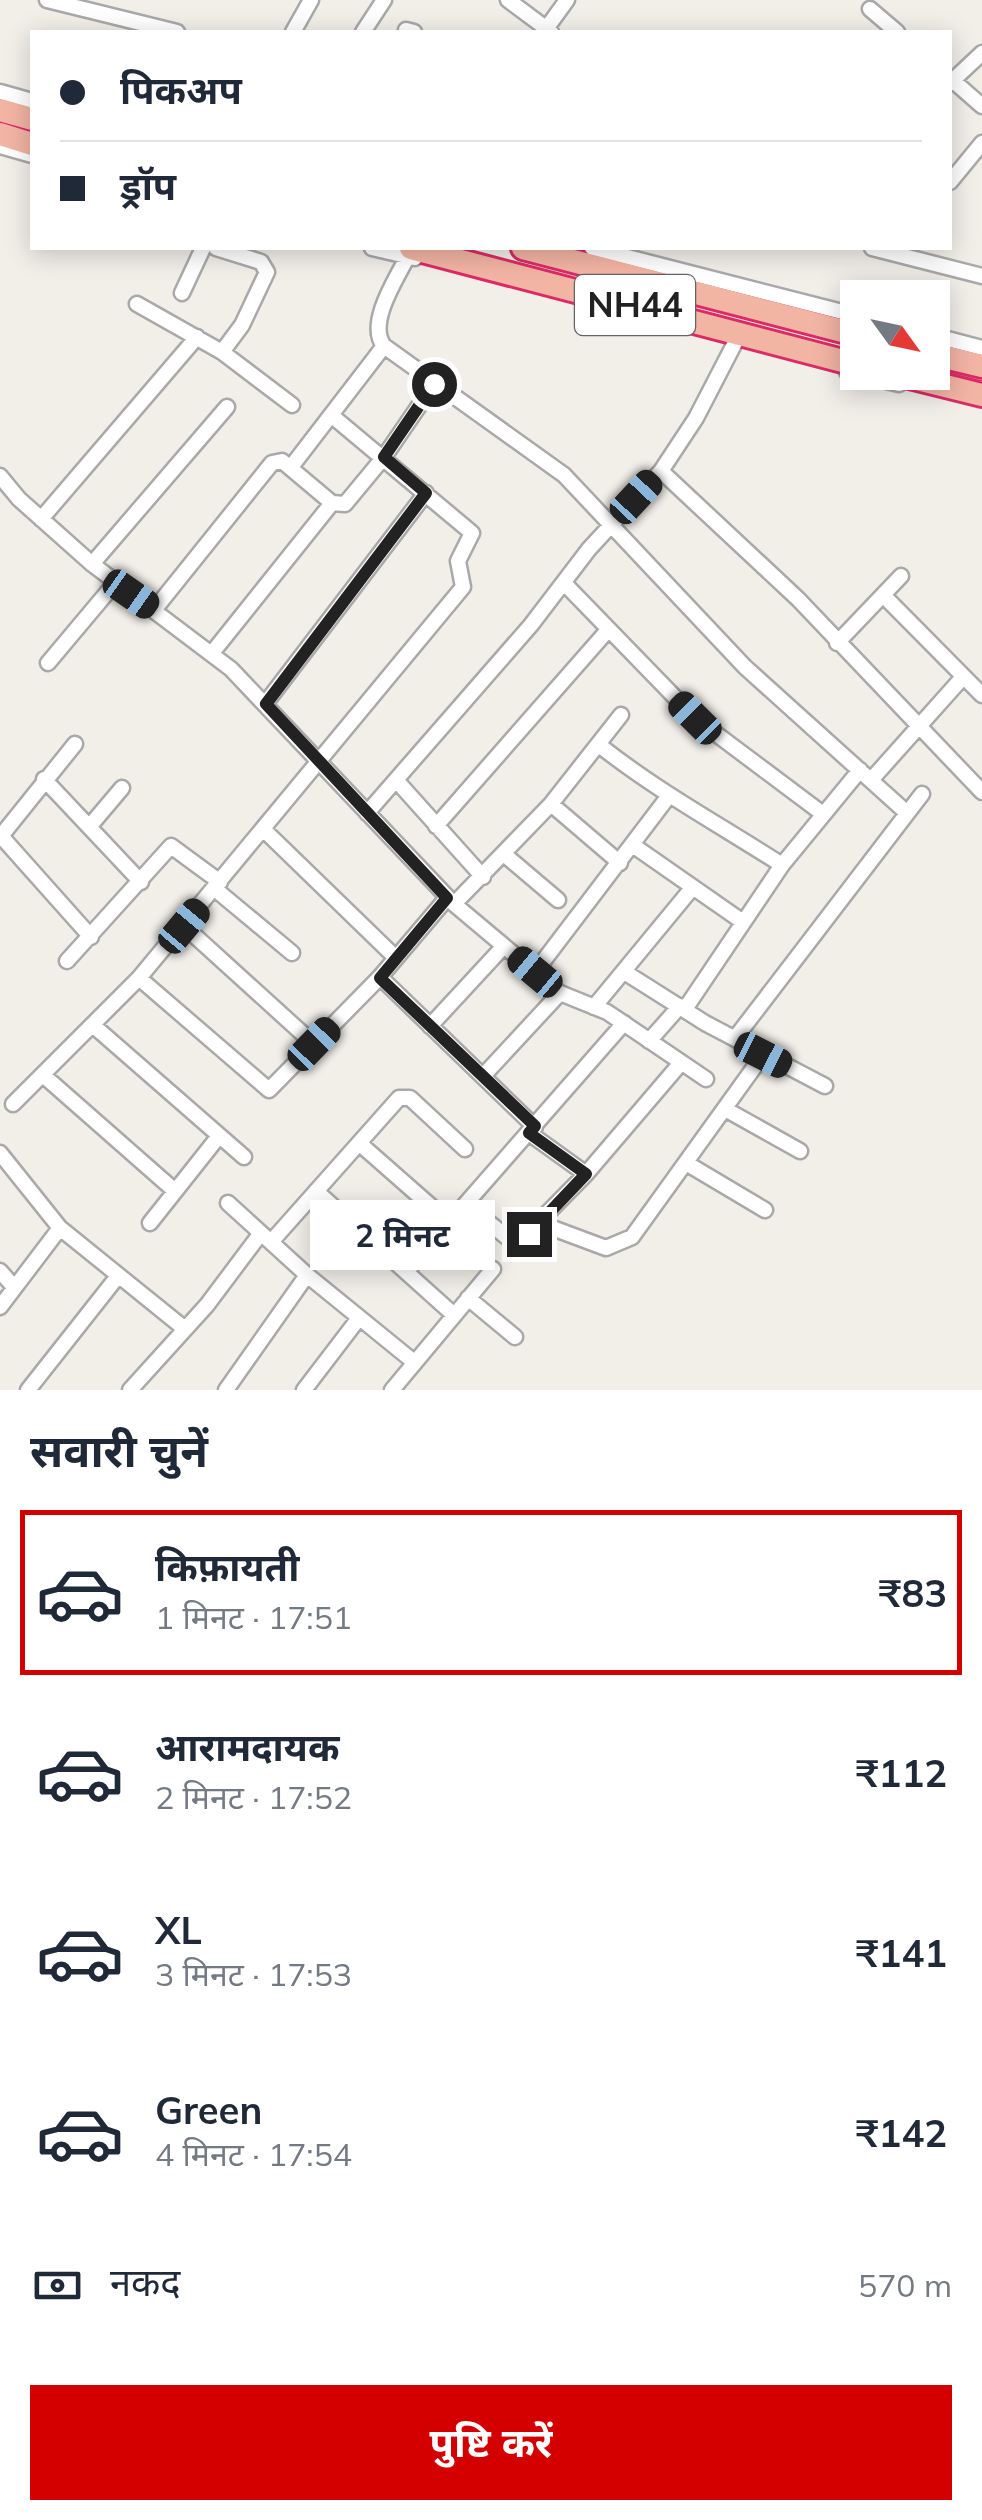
<!DOCTYPE html>
<html lang="hi">
<head>
<meta charset="utf-8">
<style>
  :root { --surface:#fff; --page:#f2f2f3; --text:#1f2937; --muted:#747a83; --line:#e0e1e3; --accent:#d40000 }
  body { margin:0; font-family:Mulish,"Noto Sans Devanagari",sans-serif; background:var(--page); color:var(--text); height:100vh; display:flex; flex-direction:column; font-size:38px; white-space:nowrap }
  * { box-sizing:border-box; margin:0 }
  p { font-size:32px; color:var(--muted) }
  .icon { flex:none; width:55px; height:55px; fill:none; stroke:currentColor; stroke-width:2; stroke-linecap:round; stroke-linejoin:round }
  .map { position:relative; height:1390px; overflow:hidden }
  .sheet { display:flex; flex-direction:column; background:var(--surface); flex:1 }
  .sheet>* { flex:none }
  .hud { position:absolute; left:30px; top:30px; width:922px; height:220px; border-radius:0px; box-shadow:0 5px 25px #0003; display:grid; align-content:center; height:220px; padding:0 30px; background:var(--surface) }
  .needle { width:65px; rotate:123deg }
  .buttons { position:absolute; left:840px; top:280px; display:grid; gap:20px }
  .buttons a { display:grid; place-items:center; width:110px; height:110px; border-radius:0px; background:var(--surface); box-shadow:0 5px 25px #0003; font-size:50px }
  .end { position:absolute; width:45px; height:45px; margin:-22px; border:12px solid #222; background:#fff; box-shadow:0 0 0 5px #fff }
  .from { border-radius:50% }
  .bubble { position:absolute; height:70px; border-radius:0px; background:var(--surface); box-shadow:0 5px 25px #0003; font-size:32px; font-weight:700; line-height:70px; text-align:center }
  .car { position:absolute; width:30px; height:60px; margin:-30px -15px; border-radius:12px; box-shadow:0 0 8px 2px #0007; background:linear-gradient(#222 24%,#8ab4d8 0 40%,#222 0 76%,#8ab4d8 0 86%,#222 0) }
  .hud b { display:flex; align-items:center; gap:35px; height:95px; font-size:38px }
  .hud b+b { border-top:2px solid var(--line) }
  .hud i { width:25px; height:25px; background:var(--text) }
  ul { padding:0; list-style:none }
  li { display:flex; align-items:center; gap:30px; height:165px; margin:0 20px 15px; padding:0 10px; border:5px solid transparent; border-radius:0px }
  li div { flex:1 }
  li b { display:block; font-size:38px }
  li em { font-style:normal; font-weight:700 }
  li.active { border-color:var(--accent) }
  li>.icon { width:90px; height:90px; stroke-width:1.5 }
  h2 { padding:0 30px; font-size:45px; line-height:120px }
  .pay { display:flex; align-items:center; gap:25px; height:110px; padding:0 30px; font-size:38px }
  .pay p { margin-inline-start:auto }
  .action { display:flex; gap:20px; margin-top:auto; padding:20px 30px }
  .action a { flex:1; height:115px; border-radius:0px; background:var(--accent); color:#fff; font-size:40px; font-weight:700; line-height:115px; text-align:center }
  .map>svg:first-child { display:block }
  .lines { fill:none; stroke-linecap:round; stroke-linejoin:round }
  .minor-casing { stroke:#a9a9a9; stroke-width:19 }
  .trunk-casing { stroke:#dc2a67; stroke-width:28 }
  .minor { stroke:#fff; stroke-width:14 }
  .trunk { stroke:#f2b4a3; stroke-width:22 }
  .route { stroke:#222; stroke-width:12 }
  .labels { text-anchor:middle; stroke-width:8; stroke-linejoin:round; paint-order:stroke }
  .shield { fill:#fff; stroke:#646464; stroke-width:2.5 }
  .shield-label { font-size:35px; font-weight:bold; fill:#222 }
</style>
</head>
<body>
<div class="map">
<svg width="982" height="1390" viewBox="0 0 982 1390">
  <rect width="100%" height="100%" fill="#f2efe9"/>
  <g class="lines">
    <g class="minor-casing">
      <path id="minor" d="M47,0L177,32
        M508,0L551,32
        M870,9L897,32
        M546,29L567,0
        M406,30L414,32
        M293,32L311,0
        M363,32L384,0
        M950,78L982,106
        M950,83L982,53
        M0,92L32,101
        M0,146L32,155
        M950,182L982,143
        M216,248L261,262L267,272L242,325L222,352
        M372,248L415,258
        M412,248C401,272 365,322 384,346L564,475L745,667L907,813
        M592,248L858,316
        M872,248L982,276
        M182,293L203,248
        M137,304L222,352L292,405
        M932,335L982,348
        M847,372L899,384
        M291,467L384,346
        M661,471L798,599L982,792
        M0,476L19,499L92,564L231,669L454,904L560,993L607,1012L706,1079
        M41,519L197,337
        M92,564L227,407
        M564,583L695,718L823,814
        M883,595L982,695
        M154,610L272,463L282,461L332,503L345,504L384,457L434,384
        M837,643L901,576
        M212,653L332,503
        M48,663L116,582
        M265,704L426,493
        M75,744L1,836L91,937
        M599,745C657,791 720,825 782,865
        M44,779L141,882
        M396,780L483,877
        M871,780L963,677
        M551,804L620,863
        M367,813L531,625L589,549L661,471L696,418L740,333
        M436,826L608,630
        M89,827L122,788
        M263,829L396,958
        M634,846L743,922
        M505,855L558,900
        M215,889L292,953
        M454,904L551,804L621,715
        M184,926L314,1044
        M67,961L171,846L220,882
        M535,972L668,797
        M626,973L705,1023L825,1086
        M380,977L535,1127
        M139,978L269,1090L380,977L447,898
        M594,1007L693,887
        M685,1009L782,865L860,770
        M430,1026L504,946
        M95,1027L244,1157
        M736,1037L922,794
        M649,1041L680,1006
        M43,1075L175,1191
        M483,1076L560,993
        M13,1104L139,978L463,587L458,561L472,533L331,415
        M725,1109L800,1151
        M529,1133L586,1174
        M359,1143L450,1223
        M0,1153L60,1228L185,1329
        M686,1163L765,1210
        M316,1191L454,1315
        M228,1203L307,1275L414,1362
        M466,1204L509,1239L520,1241L586,1174L680,1064
        M150,1223L219,1136
        M539,1223L606,1248L632,1237L763,1055
        M271,1242L399,1098H410L465,1149
        M0,1271L14,1287
        M406,1272L624,1023
        M468,1298L515,1337
        M0,1307L60,1228
        M28,1390L118,1276
        M130,1390L207,1305L261,1233
        M226,1390L307,1275
        M304,1390L359,1318
        M392,1390L493,1269"/>
    </g>
    <g class="trunk-casing">
      <path id="trunk" d="M0,110L32,119
        M0,134L32,144
        M411,248L858,365
        M523,248L858,335
        M932,354L982,366
        M889,372L982,395"/>
    </g>
    <use href="#minor" class="minor"/>
    <use href="#trunk" class="trunk"/>
  </g>
  <g class="lines">
    <path class="route" d="M434,384L384,457L426,493L266,704L447,898L380,978L535,1126L529,1133L586,1174L529,1234"/>
  </g>
  <g class="labels">
    <rect class="shield" x="575" y="275" width="120" height="60" rx="8"/>
    <g class="shield-label">
      <text x="635" y="317">NH44</text>
    </g>
  </g>
</svg>
<div class="buttons">
<a><svg class="needle" viewBox="-14 -14 28 28"><path d="M0-13l5 13h-10z" fill="#e53935"/><path d="M0 13l5-13h-10z" fill="#747a83"/></svg></a>
</div>
<i class="end from" style="left:434px;top:384px"></i>
<i class="end" style="left:529px;top:1234px"></i>
<div class="bubble" style="left:310px;top:1200px;width:185px">2 मिनट</div>
<i class="car" style="left:636px;top:497px;rotate:43deg"></i>
<i class="car" style="left:131px;top:594px;rotate:125deg"></i>
<i class="car" style="left:695px;top:718px;rotate:315deg"></i>
<i class="car" style="left:184px;top:926px;rotate:40deg"></i>
<i class="car" style="left:535px;top:972px;rotate:310deg"></i>
<i class="car" style="left:314px;top:1044px;rotate:44deg"></i>
<i class="car" style="left:763px;top:1055px;rotate:117deg"></i>
<div class="hud">
<b><i class="from"></i>पिकअप</b>
<b><i></i>ड्रॉप</b>
</div>
</div>
<section class="sheet">
<h2>सवारी चुनें</h2>
<ul>
<li class="active"><svg class="icon" aria-label="car" viewBox="0 0 24 24"><path d="M5 17H2v-5l4-1 3-4h7l3 4 3 1v5h-3M9 17h6M6 11h13"/><circle cx="7" cy="17" r="2"/><circle cx="17" cy="17" r="2"/></svg><div><b>किफ़ायती</b><p>1 मिनट · 17:51</p></div><em>₹83</em></li>
<li><svg class="icon" aria-label="car" viewBox="0 0 24 24"><path d="M5 17H2v-5l4-1 3-4h7l3 4 3 1v5h-3M9 17h6M6 11h13"/><circle cx="7" cy="17" r="2"/><circle cx="17" cy="17" r="2"/></svg><div><b>आरामदायक</b><p>2 मिनट · 17:52</p></div><em>₹112</em></li>
<li><svg class="icon" aria-label="car" viewBox="0 0 24 24"><path d="M5 17H2v-5l4-1 3-4h7l3 4 3 1v5h-3M9 17h6M6 11h13"/><circle cx="7" cy="17" r="2"/><circle cx="17" cy="17" r="2"/></svg><div><b>XL</b><p>3 मिनट · 17:53</p></div><em>₹141</em></li>
<li><svg class="icon" aria-label="car" viewBox="0 0 24 24"><path d="M5 17H2v-5l4-1 3-4h7l3 4 3 1v5h-3M9 17h6M6 11h13"/><circle cx="7" cy="17" r="2"/><circle cx="17" cy="17" r="2"/></svg><div><b>Green</b><p>4 मिनट · 17:54</p></div><em>₹142</em></li>
</ul>
<div class="pay"><svg class="icon" aria-label="cash" viewBox="0 0 24 24"><path d="M3 7h18v10H3z"/><circle cx="12" cy="12" r="2"/></svg>नकद<p>570 m</p></div>
<div class="action"><a>पुष्टि करें</a></div>
</section>
</body>
</html>
